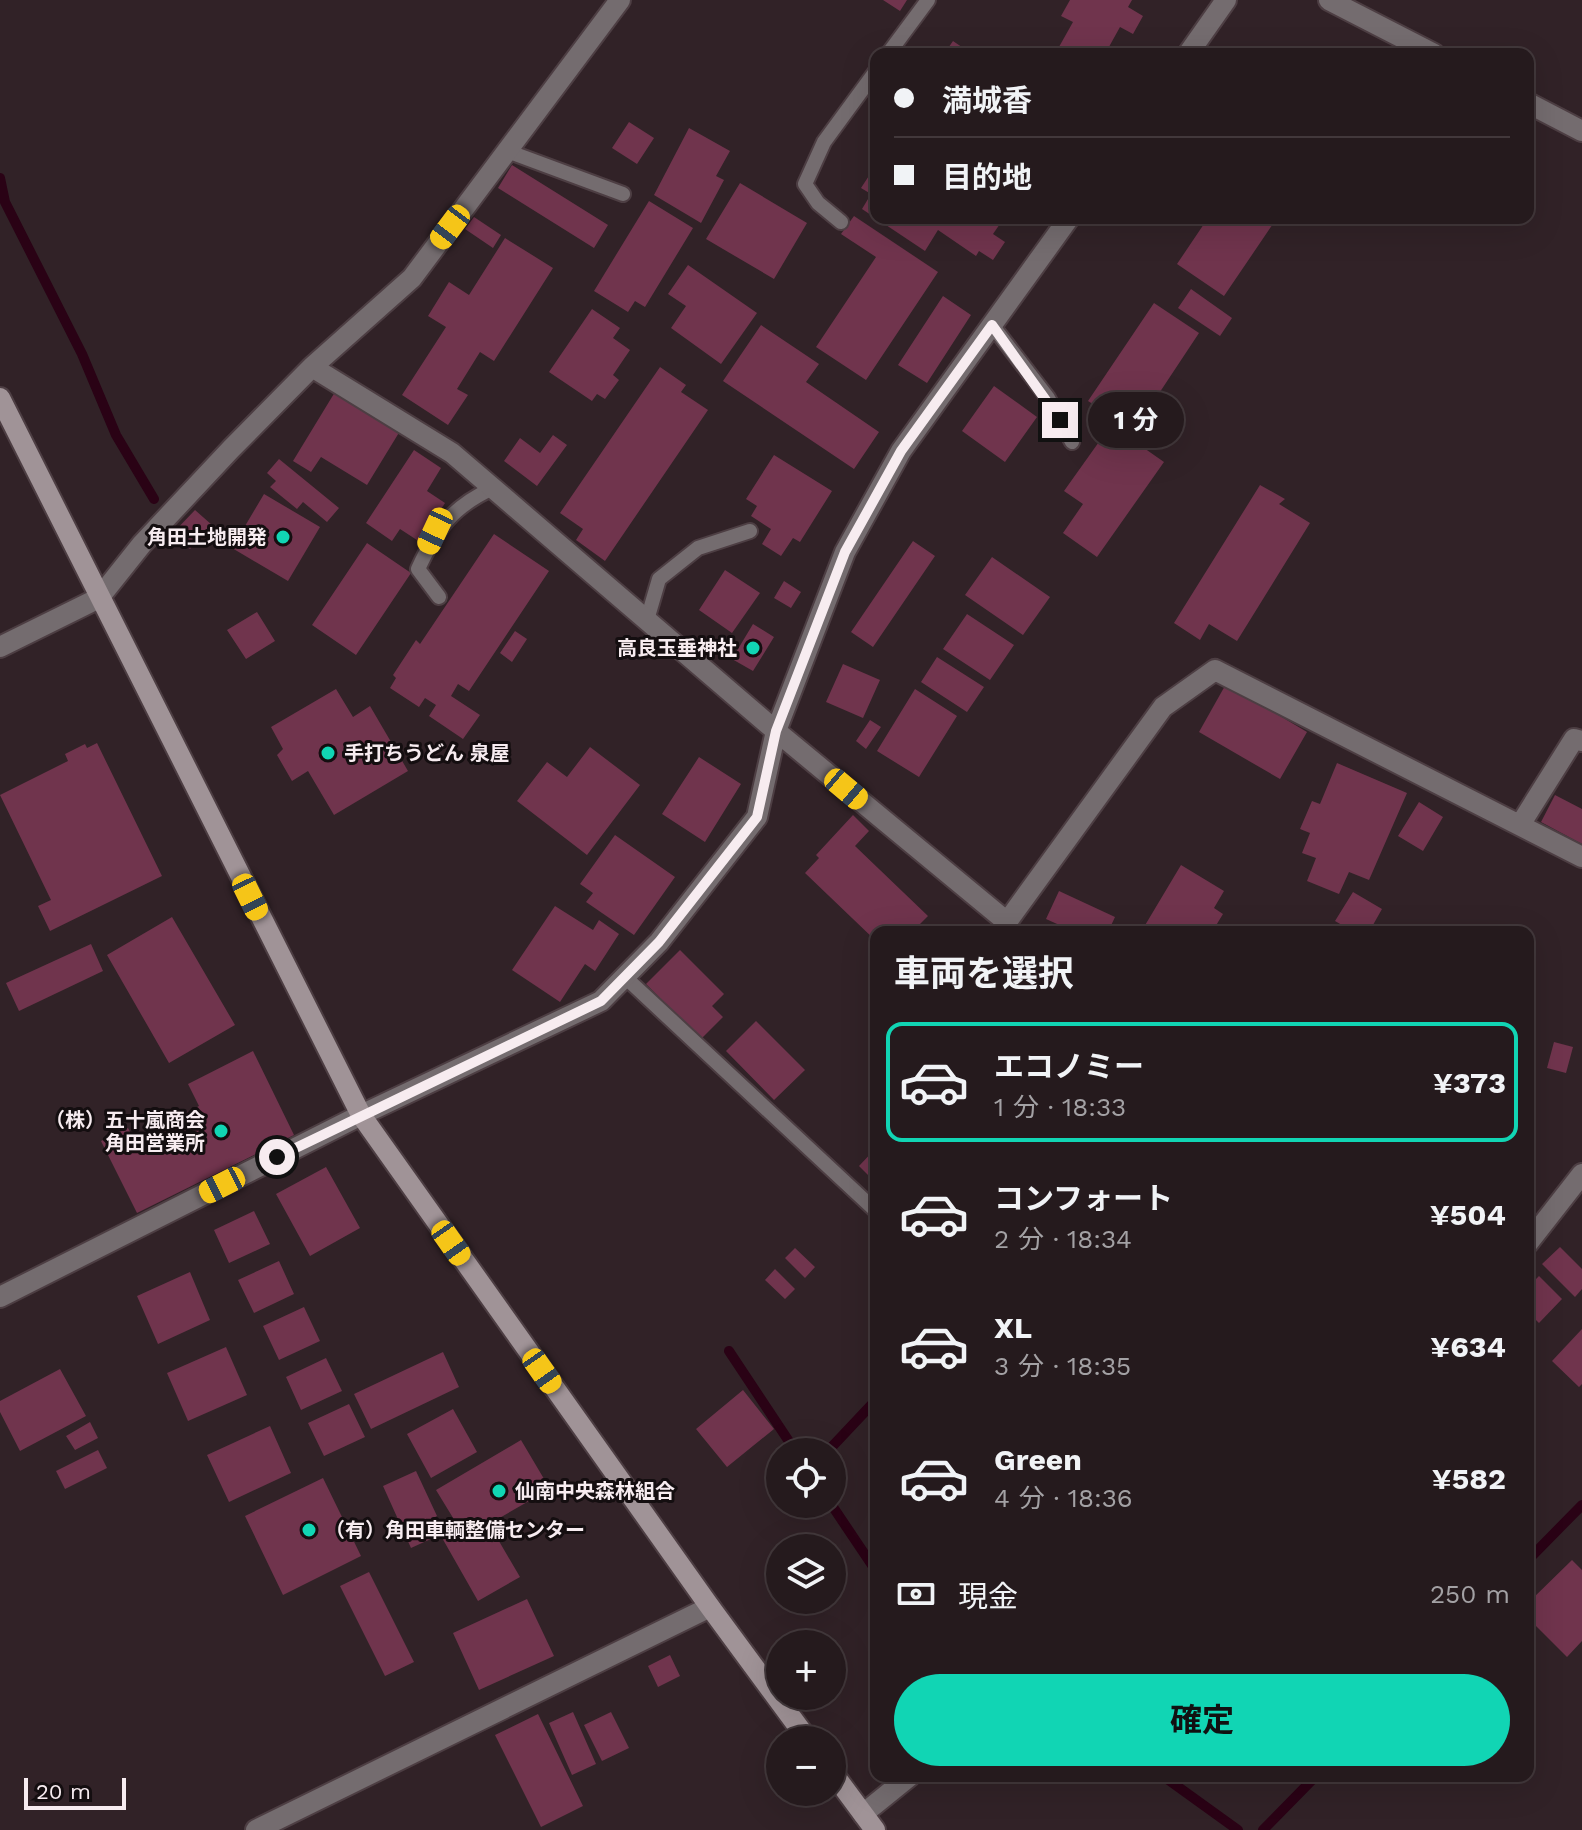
<!DOCTYPE html>
<html lang="ja">
<head>
<meta charset="utf-8">
<style>
  :root { --surface:#251a1d; --page:#2d2326; --text:#f1f3f6; --muted:#a3a1a4; --line:#42383b; --accent:#11d5b4 }
  body { margin:0; font-family:"Work Sans","Noto Sans JP",sans-serif; background:var(--page); color:var(--text); height:100vh; display:flex; flex-direction:column; font-size:30px; white-space:nowrap }
  * { box-sizing:border-box; margin:0 }
  p { font-size:26px; color:var(--muted) }
  .icon { flex:none; width:44px; height:44px; fill:none; stroke:currentColor; stroke-width:2; stroke-linecap:round; stroke-linejoin:round }
  .map { position:relative; flex:1; overflow:hidden }
  .details { position:absolute; left:870px; top:926px; width:664px; height:856px; display:flex; flex-direction:column; background:var(--surface); border-radius:16px; box-shadow:0 8px 32px #0002,0 0 0 2px var(--line) }
  .details>* { flex:none }
  .top-card { position:absolute; left:870px; top:48px; width:664px; height:176px; border-radius:16px; box-shadow:0 8px 32px #0002,0 0 0 2px var(--line); display:grid; align-content:center; height:176px; padding:0 24px; background:var(--surface) }
  .tools { position:absolute; left:766px; top:1438px; display:grid; gap:16px }
  .tools a { display:grid; place-items:center; width:80px; height:80px; border-radius:50%; background:var(--surface); box-shadow:0 8px 32px #0002,0 0 0 2px var(--line); font-size:40px }
  .scale { position:absolute; left:24px; bottom:20px; width:102px; box-sizing:border-box; padding-left:8px; border:4px solid #f7ecf0; border-top:0; font-size:22px; line-height:28px; white-space:nowrap; color:#f7ecf0; -webkit-text-stroke:6px #140e10; paint-order:stroke }
  .end { position:absolute; width:36px; height:36px; margin:-18px; border:10px solid #f7ecf0; background:#111; box-shadow:0 0 0 4px #111 }
  .from { border-radius:50% }
  .bubble { position:absolute; height:56px; border-radius:28px; background:var(--surface); box-shadow:0 8px 32px #0002,0 0 0 2px var(--line); font-size:26px; font-weight:700; line-height:56px; text-align:center }
  .car { position:absolute; width:24px; height:48px; margin:-24px -12px; border-radius:10px; box-shadow:0 0 6px 2px #0007; background:linear-gradient(#f5c518 24%,#345 0 40%,#f5c518 0 76%,#345 0 86%,#f5c518 0) }
  .top-card b { display:flex; align-items:center; gap:28px; height:76px; font-size:30px }
  .top-card b+b { border-top:2px solid var(--line) }
  .top-card i { width:20px; height:20px; background:var(--text) }
  ul { padding:0; list-style:none }
  li { display:flex; align-items:center; gap:24px; height:120px; margin:0 16px 12px; padding:0 8px; border:4px solid transparent; border-radius:16px }
  li div { flex:1 }
  li b { display:block; font-size:30px }
  li em { font-style:normal; font-weight:700 }
  li.active { border-color:var(--accent) }
  li>.icon { width:72px; height:72px; stroke-width:1.5 }
  h2 { padding:0 24px; font-size:36px; line-height:96px }
  .pay { display:flex; align-items:center; gap:20px; height:88px; padding:0 24px; font-size:30px }
  .pay p { margin-inline-start:auto }
  .primary-button { display:flex; gap:16px; margin-top:auto; padding:16px 24px }
  .primary-button a { flex:1; height:92px; border-radius:48px; background:var(--accent); color:#111; font-size:32px; font-weight:700; line-height:92px; text-align:center }
  .map>svg:first-child { display:block }
  .lines { fill:none; stroke-linecap:round; stroke-linejoin:round }
  .stream { stroke:#2a0215; stroke-width:10 }
  .building { fill:#70344d }
  .lane-casing { stroke:#4d3e43; stroke-width:18 }
  .street-casing { stroke:#4d3e43; stroke-width:24 }
  .secondary-casing { stroke:#4d3e43; stroke-width:24 }
  .lane { stroke:#746c6f; stroke-width:14 }
  .street { stroke:#746c6f; stroke-width:20 }
  .secondary { stroke:#a09397; stroke-width:20 }
  .route { stroke:#f7ecf0; stroke-width:10 }
  .poi-dot { fill:#11d5b4; stroke:#140e10; stroke-width:3 }
  .labels { text-anchor:middle; stroke-width:6; stroke-linejoin:round; paint-order:stroke }
  .poi-label { font-size:20px; font-weight:bold; fill:#f7ecf0; stroke:#140e10; text-anchor:end }
</style>
</head>
<body>
<div class="map">
<svg width="1582" height="1830" viewBox="0 0 1582 1830">
  <rect width="100%" height="100%" fill="#312227"/>
  <g class="lines">
    <path class="stream" d="M0,178L5,202L82,354L116,435L154,499
      M729,1351L796,1452
      M827,1452L876,1400
      M831,1504L876,1571
      M1528,1560L1582,1505
      M1163,1776L1238,1830
      M1263,1830L1316,1776"/>
  </g>
  <path class="building" d="M883,0H907L900,11Z
    M1070,0H1132L1128,7L1143,16L1133,34L1120,27L1105,54H1055L1073,22L1061,16Z
    M953,41L972,54H944Z
    M629,122L654,138L637,164L612,148Z
    M689,128L730,151L716,176L724,180L701,223L654,195Z
    M512,165L608,225L594,248L498,188Z
    M876,165V218H1004L993,234L1005,242L993,260L979,251L976,256L938,230L925,251L862,209L871,194L861,188Z
    M740,183L807,223L774,279L706,239Z
    M649,201L693,228L645,307L635,301L628,312L594,291Z
    M854,216L938,272L866,380L816,347L876,257L841,234Z
    M474,217L501,235L493,248L465,229Z
    M1208,218H1277L1224,296L1177,264Z
    M505,238L553,268L494,361L480,352L457,389L468,395L448,425L402,395L446,327L428,316L449,282L469,295Z
    M688,265L757,313L721,364L671,328L686,306L668,294Z
    M1191,289L1232,318L1220,336L1178,308Z
    M943,296L971,315L927,383L898,365Z
    M1154,303L1199,333L1146,413L1130,402L1118,420L1088,401Z
    M592,309L620,328L613,338L630,350L613,375L619,380L605,399L597,394L592,401L549,372Z
    M761,325L819,364L806,382L879,432L854,469L723,381Z
    M660,367L686,385L681,392L708,410L605,561L576,540L583,529L560,513Z
    M994,386L1037,417L1005,462L962,431Z
    M335,392L400,431L367,485L321,457L311,472L293,461Z
    M1111,425L1164,462L1097,557L1063,533L1083,504L1064,491Z
    M553,435L567,445L537,486L504,461L520,438L540,453Z
    M414,450L441,468L427,491L445,503L420,542L400,529L392,541L366,523Z
    M774,455L832,491L800,542L793,538L781,556L762,544L771,529L751,516L757,506L746,499Z
    M279,459L339,508L327,522L303,502L297,509L270,487L276,481L267,473Z
    M1260,485L1285,499L1279,504L1310,523L1237,641L1209,624L1200,640L1174,623Z
    M264,494L320,527L288,581L232,548Z
    M195,510L212,525L190,549L173,533Z
    M494,534L549,571L469,691L458,684L451,696L480,715L463,739L429,716L436,705L425,698L419,707L390,688L396,678L393,675L416,640L420,644Z
    M913,541L935,556L873,647L851,632Z
    M367,543L411,573L356,655L312,625Z
    M992,557L1050,597L1023,635L965,595Z
    M725,570L760,593L732,633L699,610Z
    M784,581L801,592L791,608L774,598Z
    M257,612L275,641L246,659L227,630Z
    M967,614L1014,645L990,680L943,649Z
    M753,624L774,637L753,671L732,659Z
    M515,631L527,639L512,662L500,653Z
    M937,657L984,687L967,712L921,682Z
    M843,664L880,680L863,718L826,702Z
    M1226,684L1307,732L1280,779L1199,732Z
    M336,689L353,717L370,706L408,771L334,815L308,771L292,781L277,755L283,749L271,727Z
    M915,689L957,716L919,777L877,751Z
    M870,720L881,727L866,749L856,741Z
    M97,743L162,876L50,931L38,906L51,900L0,795L68,761L65,754L85,744L87,748Z
    M590,747L640,785L587,855L517,801L547,762L567,777Z
    M699,757L741,784L705,842L662,814Z
    M1337,763L1407,793L1369,880L1349,872L1339,894L1307,881L1316,858L1302,853L1310,833L1300,829L1312,801L1320,804Z
    M1555,795L1582,809V844L1541,822Z
    M1419,802L1443,817L1423,851L1398,836Z
    M853,815L869,831L855,846L928,916L912,932H876V941L805,873L819,858L816,855Z
    M615,835L675,877L634,935L586,902L593,893L580,884Z
    M1181,865L1224,891L1214,908L1223,914L1212,932H1141Z
    M1059,891L1115,917L1108,932H1075L1046,919Z
    M1353,892L1382,909L1369,932H1354L1335,921Z
    M555,906L593,930L599,920L619,934L595,971L585,964L560,1002L512,970Z
    M172,917L235,1025L169,1063L107,955Z
    M91,944L103,971L19,1011L6,983Z
    M680,950L724,994L712,1006L723,1017L701,1039L646,984Z
    M756,1021L805,1070L774,1100L726,1051Z
    M1554,1042L1573,1047L1566,1073L1547,1068Z
    M253,1051L294,1135L137,1213L101,1141L128,1128L134,1139L199,1106L188,1084Z
    M876,1148V1183L859,1166Z
    M326,1167L360,1228L310,1256L276,1194Z
    M254,1211L270,1244L229,1263L214,1230Z
    M1560,1247L1582,1269V1289L1575,1297L1542,1264Z
    M795,1248L815,1267L805,1278L785,1258Z
    M279,1261L294,1294L254,1313L238,1280Z
    M775,1269L795,1289L785,1299L765,1280Z
    M190,1272L210,1320L158,1344L137,1296Z
    M1539,1276L1562,1299L1539,1323L1528,1312V1287Z
    M304,1307L320,1341L279,1360L263,1326Z
    M1582,1329V1384L1579,1387L1552,1361Z
    M226,1347L247,1395L188,1421L167,1373Z
    M443,1352L459,1387L371,1429L354,1394Z
    M326,1358L342,1391L301,1410L286,1377Z
    M60,1369L86,1416L20,1451L0,1412V1401Z
    M743,1390L774,1429L727,1467L696,1429Z
    M349,1404L365,1437L324,1456L308,1423Z
    M453,1409L477,1452L431,1478L407,1434Z
    M90,1422L98,1438L75,1450L66,1436Z
    M270,1426L291,1473L229,1502L207,1455Z
    M521,1440L550,1489L489,1524L520,1577L478,1601L441,1536L458,1526L436,1490Z
    M98,1450L107,1468L65,1489L56,1471Z
    M416,1471L437,1516L426,1522L433,1538L411,1548L383,1486Z
    M323,1478L361,1556L283,1595L245,1516Z
    M1572,1560L1582,1570V1641L1567,1657L1528,1618V1603Z
    M369,1572L414,1662L385,1676L340,1586Z
    M527,1599L554,1656L479,1690L453,1633Z
    M670,1655L680,1676L658,1687L648,1666Z
    M573,1712L596,1764L572,1775L549,1723Z
    M611,1712L629,1748L602,1761L584,1725Z
    M538,1714L583,1806L541,1827L495,1735Z"/>
  <g class="lines">
    <g class="lane-casing">
      <path id="lane" d="M888,54L928,0
        M507,151L623,194
        M841,222L818,203L805,184L824,142L876,71
        M992,325L1048,398L1072,442
        M439,597L418,569C437,528 452,507 493,488
        M647,620L659,579L698,548L750,531
        M625,977L876,1211"/>
    </g>
    <g class="street-casing">
      <path id="street" d="M1329,0L1434,54
        M1188,54L1226,0
        M1528,103L1582,131
        M312,367L452,453L776,731L1007,922L1163,707L1215,670L1582,857
        M0,647L99,598L142,544L231,449L312,367L412,278L620,0
        M1520,825L1574,739L1582,741
        M1528,1243L1582,1174
        M0,1297L361,1115L601,1001L659,942L757,817L776,731L845,552L901,451L1069,218
        M863,1814L910,1776
        M256,1830L710,1607"/>
    </g>
    <g class="secondary-casing">
      <path id="secondary" d="M0,398L361,1115L710,1607L808,1740
        M832,1772L875,1830"/>
    </g>
    <use href="#lane" class="lane"/>
    <use href="#street" class="street"/>
    <use href="#secondary" class="secondary"/>
  </g>
  <g class="lines">
    <path class="route" d="M277,1157L601,1001L659,942L757,817L776,731L845,552L901,451L992,325L1060,420"/>
  </g>
  <g class="poi-dot">
    <circle cx="283" cy="537" r="8"/>
    <circle cx="753" cy="648" r="8"/>
    <circle cx="328" cy="753" r="8"/>
    <circle cx="221" cy="1131" r="8"/>
    <circle cx="499" cy="1491" r="8"/>
    <circle cx="309" cy="1530" r="8"/>
  </g>
  <g class="labels">
    <g class="poi-label">
      <text x="267" y="544">角田土地開発</text>
      <text x="737" y="655">高良玉垂神社</text>
      <text x="344" y="760" text-anchor="start">手打ちうどん 泉屋</text>
      <text x="205" y="1127">（株）五十嵐商会<tspan x="205" dy="23">角田営業所</tspan></text>
      <text x="515" y="1498" text-anchor="start">仙南中央森林組合</text>
      <text x="325" y="1537" text-anchor="start">（有）角田車輌整備センター</text>
    </g>
  </g>
</svg>
<div class="tools">
<a><svg class="icon" aria-label="locate" viewBox="0 0 24 24"><circle cx="12" cy="12" r="6"/><path d="M12 2v4M12 18v4M2 12h4M18 12h4"/></svg></a>
<a><svg class="icon" aria-label="layers" viewBox="0 0 24 24"><path d="M12 4l9 5-9 5-9-5zM3 14l9 5 9-5"/></svg></a>
<a>+</a>
<a>−</a>
</div>
<div class="scale">20 m</div>
<i class="end from" style="left:277px;top:1157px"></i>
<i class="end" style="left:1060px;top:420px"></i>
<div class="bubble" style="left:1088px;top:392px;width:96px">1 分</div>
<i class="car" style="left:450px;top:227px;rotate:217deg"></i>
<i class="car" style="left:435px;top:531px;rotate:205deg"></i>
<i class="car" style="left:846px;top:789px;rotate:130deg"></i>
<i class="car" style="left:250px;top:897px;rotate:154deg"></i>
<i class="car" style="left:222px;top:1185px;rotate:243deg"></i>
<i class="car" style="left:451px;top:1243px;rotate:145deg"></i>
<i class="car" style="left:542px;top:1371px;rotate:145deg"></i>
<div class="top-card">
<b><i class="from"></i>満城香</b>
<b><i></i>目的地</b>
</div>
<section class="details">
<h2>車両を選択</h2>
<ul>
<li class="active"><svg class="icon" aria-label="car" viewBox="0 0 24 24"><path d="M5 17H2v-5l4-1 3-4h7l3 4 3 1v5h-3M9 17h6M6 11h13"/><circle cx="7" cy="17" r="2"/><circle cx="17" cy="17" r="2"/></svg><div><b>エコノミー</b><p>1 分 · 18:33</p></div><em>¥373</em></li>
<li><svg class="icon" aria-label="car" viewBox="0 0 24 24"><path d="M5 17H2v-5l4-1 3-4h7l3 4 3 1v5h-3M9 17h6M6 11h13"/><circle cx="7" cy="17" r="2"/><circle cx="17" cy="17" r="2"/></svg><div><b>コンフォート</b><p>2 分 · 18:34</p></div><em>¥504</em></li>
<li><svg class="icon" aria-label="car" viewBox="0 0 24 24"><path d="M5 17H2v-5l4-1 3-4h7l3 4 3 1v5h-3M9 17h6M6 11h13"/><circle cx="7" cy="17" r="2"/><circle cx="17" cy="17" r="2"/></svg><div><b>XL</b><p>3 分 · 18:35</p></div><em>¥634</em></li>
<li><svg class="icon" aria-label="car" viewBox="0 0 24 24"><path d="M5 17H2v-5l4-1 3-4h7l3 4 3 1v5h-3M9 17h6M6 11h13"/><circle cx="7" cy="17" r="2"/><circle cx="17" cy="17" r="2"/></svg><div><b>Green</b><p>4 分 · 18:36</p></div><em>¥582</em></li>
</ul>
<div class="pay"><svg class="icon" aria-label="cash" viewBox="0 0 24 24"><path d="M3 7h18v10H3z"/><circle cx="12" cy="12" r="2"/></svg>現金<p>250 m</p></div>
<div class="primary-button"><a>確定</a></div>
</section>
</div>
</body>
</html>
